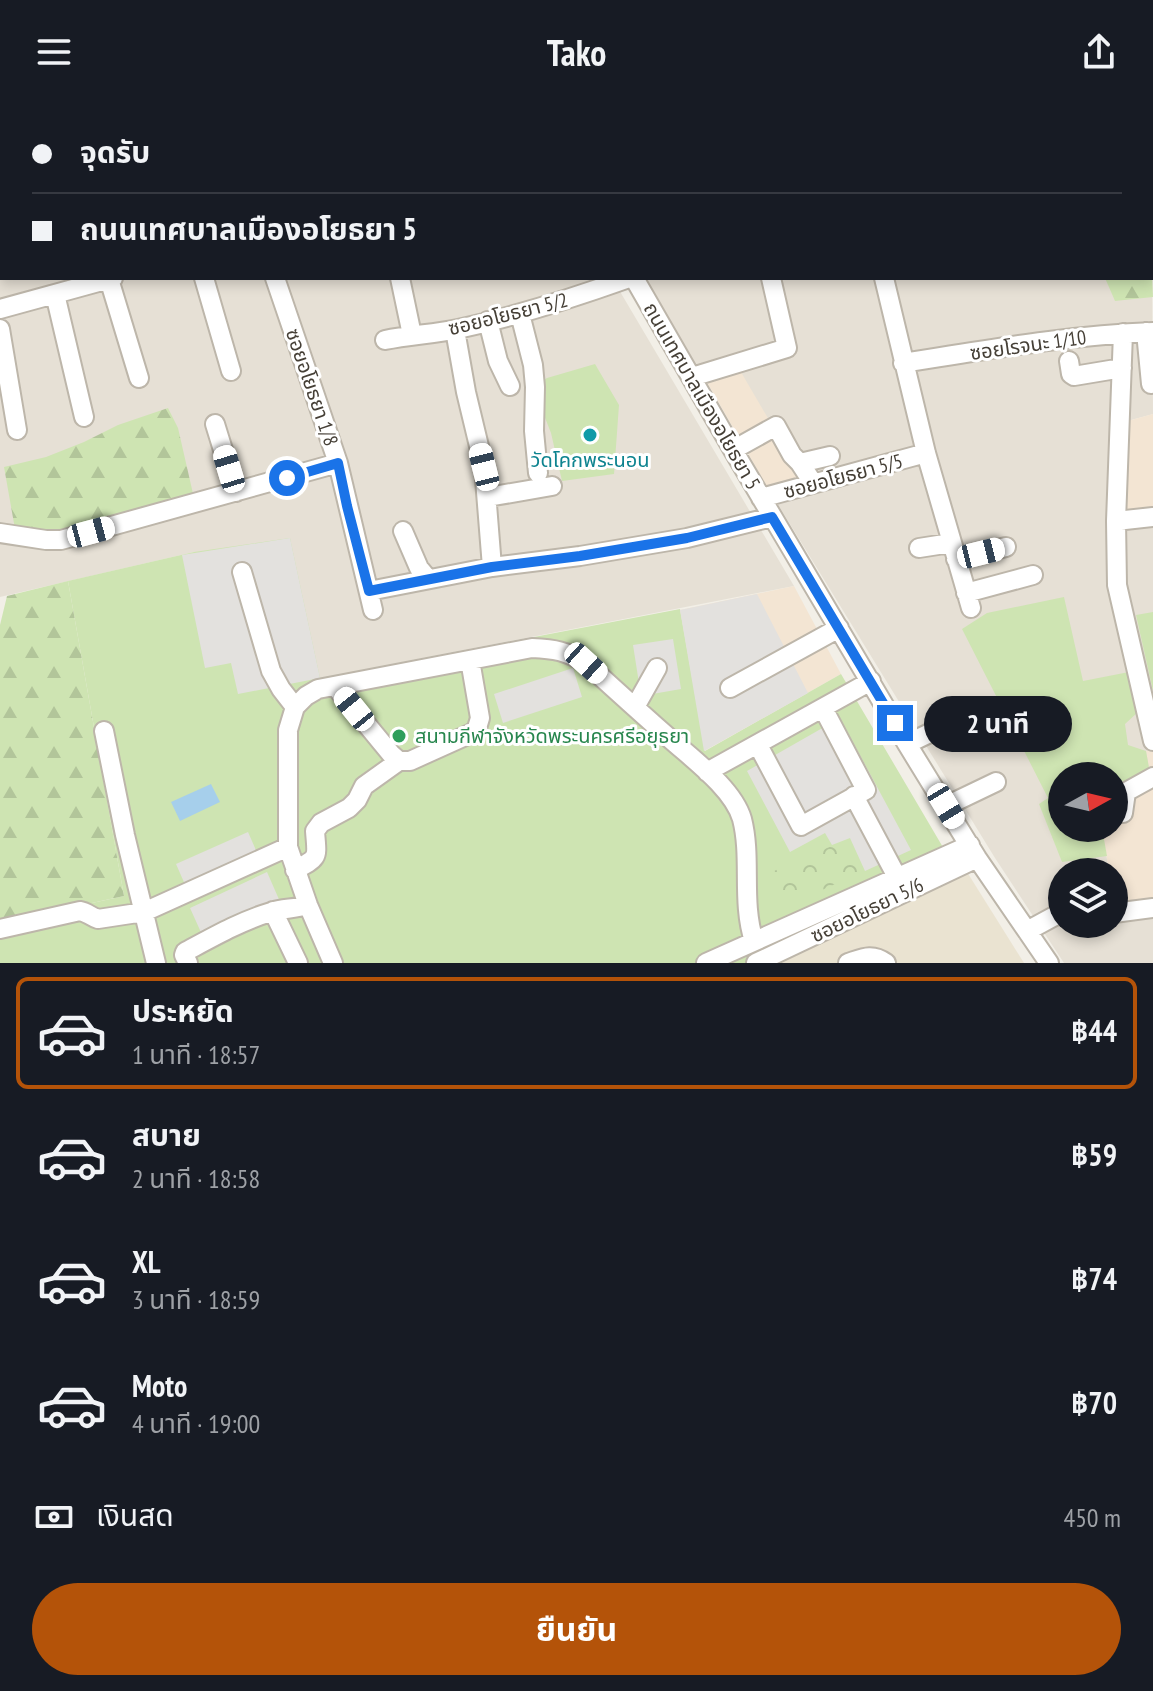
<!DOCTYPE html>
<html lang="th">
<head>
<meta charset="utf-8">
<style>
  :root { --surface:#171b24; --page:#242831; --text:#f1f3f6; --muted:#9ea1a6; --line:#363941; --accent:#b45309 }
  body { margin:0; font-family:"PT Sans Narrow","Noto Sans Thai",sans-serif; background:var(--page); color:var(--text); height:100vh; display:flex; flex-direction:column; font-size:30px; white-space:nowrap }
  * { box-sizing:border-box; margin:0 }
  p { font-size:26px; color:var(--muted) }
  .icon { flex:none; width:44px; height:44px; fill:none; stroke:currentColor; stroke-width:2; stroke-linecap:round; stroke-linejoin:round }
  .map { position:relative; height:859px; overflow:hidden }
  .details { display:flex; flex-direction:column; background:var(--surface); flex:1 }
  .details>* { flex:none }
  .guide { position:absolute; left:0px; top:0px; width:1154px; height:176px; box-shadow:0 4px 12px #0003; display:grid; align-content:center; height:176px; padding:0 32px; background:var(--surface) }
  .needle { width:52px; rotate:82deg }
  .tools { position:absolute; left:1048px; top:658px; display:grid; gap:16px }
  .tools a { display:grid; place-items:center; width:80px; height:80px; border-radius:50%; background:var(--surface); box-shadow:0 4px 12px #0003; font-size:40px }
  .end { position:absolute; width:36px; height:36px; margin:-18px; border:10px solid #1a73e8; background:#fff; box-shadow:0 0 0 4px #fff }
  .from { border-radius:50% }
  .bubble { position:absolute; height:56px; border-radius:28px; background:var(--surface); box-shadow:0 4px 12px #0003; font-size:26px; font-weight:700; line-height:56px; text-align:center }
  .car { position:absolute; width:24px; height:48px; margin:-24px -12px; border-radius:10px; box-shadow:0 0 6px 2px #0007; background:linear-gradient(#fff 24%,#345 0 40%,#fff 0 76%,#345 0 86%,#fff 0) }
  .guide b { display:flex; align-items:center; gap:28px; height:76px; font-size:30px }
  .guide b+b { border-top:2px solid var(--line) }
  .guide i { width:20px; height:20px; background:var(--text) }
  ul { padding:14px 0 0; list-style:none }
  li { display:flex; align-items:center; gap:24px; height:112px; margin:0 16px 12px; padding:0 16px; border:4px solid transparent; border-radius:12px }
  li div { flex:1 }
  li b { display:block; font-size:30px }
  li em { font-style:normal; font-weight:700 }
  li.on { border-color:var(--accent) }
  li>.icon { width:72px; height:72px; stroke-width:1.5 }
  .pay { display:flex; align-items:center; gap:20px; height:88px; padding:0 32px; font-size:30px }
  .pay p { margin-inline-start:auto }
  .action { display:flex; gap:16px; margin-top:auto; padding:16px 32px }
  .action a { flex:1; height:92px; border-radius:48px; background:var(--accent); color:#fff; font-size:32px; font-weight:700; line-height:92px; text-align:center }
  header { display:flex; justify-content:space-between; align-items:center; height:104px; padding:0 32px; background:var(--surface); font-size:36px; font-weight:700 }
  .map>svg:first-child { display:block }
  .residential { fill:#e6e0d5 }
  .commercial { fill:#f3e5d3 }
  .education { fill:#eae3d1 }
  .grass { fill:#cee4b2 }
  .forest { fill:url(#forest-firs) }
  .park { fill:url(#park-crowns) }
  .parking { fill:#e3e1de }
  .water { fill:#a6cfeb }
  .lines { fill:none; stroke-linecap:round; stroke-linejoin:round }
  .minor-casing { stroke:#bdb6aa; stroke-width:22 }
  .minor { stroke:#fff; stroke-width:18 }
  .route { stroke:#1a73e8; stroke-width:10 }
  .culture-dot { fill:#0f9aa8; stroke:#fff; stroke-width:3 }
  .leisure-dot { fill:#2e9e5b; stroke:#fff; stroke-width:3 }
  .labels { text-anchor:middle; stroke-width:6; stroke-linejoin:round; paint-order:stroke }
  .street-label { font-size:20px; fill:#453f36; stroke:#fff }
  .culture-label { font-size:20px; fill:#0d838f; stroke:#fff }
  .leisure-label { font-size:20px; fill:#27864d; stroke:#fff; text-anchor:start }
</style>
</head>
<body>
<header><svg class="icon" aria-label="menu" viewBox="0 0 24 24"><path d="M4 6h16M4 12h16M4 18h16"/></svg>Tako<svg class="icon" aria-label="share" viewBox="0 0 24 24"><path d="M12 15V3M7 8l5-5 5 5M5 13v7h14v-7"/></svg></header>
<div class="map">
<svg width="1153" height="859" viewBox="0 0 1153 859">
  <defs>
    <pattern id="forest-firs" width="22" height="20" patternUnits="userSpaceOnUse" patternTransform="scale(2)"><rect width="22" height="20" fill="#cee4b2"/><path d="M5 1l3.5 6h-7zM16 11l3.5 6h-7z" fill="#b2c59a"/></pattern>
    <pattern id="park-crowns" width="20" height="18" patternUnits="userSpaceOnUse" patternTransform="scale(2)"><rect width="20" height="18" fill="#cee4b2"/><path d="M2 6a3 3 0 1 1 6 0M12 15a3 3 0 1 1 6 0" fill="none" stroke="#b2c59a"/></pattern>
  </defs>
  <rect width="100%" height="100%" fill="#f2efe7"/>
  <path class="residential" d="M0,0H507L509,2H2V174H612L794,482L320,574L194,448L0,493Z
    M734,0H1153V27L1152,2H735Z
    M1152,160L1153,310L1124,318L1153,420V645L1147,647L1150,669L1122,678L1114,684V672H1062V724H1102L1109,768H1062V820H1114V801L1153,800V859H1064L995,754L769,386L738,263L793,245L776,174H1152Z
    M646,174H762L777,238L696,262Z"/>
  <path class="commercial" d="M738,263L803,374L769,386L705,275Z
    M1153,310V420L1122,422L1124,318Z
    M794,482L841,570L704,647L680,506Z
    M1153,645V800L1114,801V768H1109L1102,724H1114V684L1121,678L1150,669L1146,647Z"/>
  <path class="education" d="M967,768L1024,859H774Z"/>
  <path class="grass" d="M595,260L619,301L614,370L562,377L551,329L533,283L547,274Z
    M290,434L320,574L680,505L705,647L841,570L954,762L749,859H0V819L124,792L68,477L194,448Z
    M1064,493L1083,577L1129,568L1138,608L1125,620L1128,641L1146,647L1150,669L1122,678L1114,684V672H1062V724H1102L1107,752L1062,758L1039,700L1048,694L962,525L987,509Z
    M1153,508V587L1136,511Z"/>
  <path class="forest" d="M1152,171L1153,193L1115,197L1105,174H1152Z
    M168,304L178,324L194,394L60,430L15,425L4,363L46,353L84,338L118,321Z
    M68,477L124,792L0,819V521L7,492Z"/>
  <path class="park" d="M850,734L864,767L782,804L767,770Z"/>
  <path class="parking" d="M290,434L320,574L238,590L231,559L205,564L182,451Z
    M757,490L808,589L704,647L680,506Z
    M673,535L681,585L641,592L633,541Z
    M573,564L582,593L503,619L494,590Z
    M840,614L911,746L865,767L850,734L832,741L825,729L790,748L747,667Z
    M248,728L259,753L187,785L176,760Z
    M267,768L281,800L204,835L190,804Z"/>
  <path class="water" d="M211,680L220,698L180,717L171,698Z"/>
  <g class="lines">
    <g class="minor-casing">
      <path id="minor" d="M226,0V2
        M526,0L528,2
        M730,0V2
        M77,2V0
        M947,2L951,0
        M1152,106H1153
        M204,174L231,267
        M275,174L338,359L373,506
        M400,174L412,231
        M634,174L733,346L907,640L977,754L1049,859
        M884,174L926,349L971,504
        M109,175L139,274
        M55,190L84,313
        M0,205L113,174
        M520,210L533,261L535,283L534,327L538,369
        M488,217L498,257L510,282
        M0,225L17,326
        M455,226L466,288L484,363L492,463
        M1146,228L1151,280
        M1123,229L1116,417L1117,481L1153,637
        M385,236C409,231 434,230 458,225C517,212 573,194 629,174
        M1069,257L1071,270L1074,272L1122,264
        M903,259C986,246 1069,231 1153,228
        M692,273L787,244L771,174
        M215,320L236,388
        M733,346L776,322L792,351L800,359L813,379
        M800,359L830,352
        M488,393L552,382
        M761,394L926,349
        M1116,417L1153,413
        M403,427L419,464L428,475
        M0,429L46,436H61L338,359
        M919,444L951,439
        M956,455L1006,443
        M242,468L271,567L281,585L295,603
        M369,487L492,463L580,452L687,434L772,413
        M966,489L1033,471
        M335,582L391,650L399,657H410L472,629L477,624L480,614L470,556
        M730,584L839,524
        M635,603L657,564
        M104,627L125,731L156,859
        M907,640L965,612
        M758,641L801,722L866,686L823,604
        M707,668L871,577
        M854,692L897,773
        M946,702L996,678
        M1123,709L1126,688L1153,673
        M295,766C320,753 317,754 315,727L321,719L349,704L357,696L364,682L399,657
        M273,807L298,859
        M1114,809L1153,804
        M0,825L80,807C87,808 91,813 98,815L144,808L288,743
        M1027,827L1062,808
        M188,859L184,851L185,848C213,833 241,817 271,808C283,804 295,805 308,801
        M333,859L308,801L288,743V626L295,603L306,592L318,585L532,544C555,545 566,547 586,559C613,584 641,609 668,633C691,654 733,684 742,715C752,754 741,797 754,837
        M706,859L970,741
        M756,859L977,754
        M848,859C863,854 872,849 886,859"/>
    </g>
    <use href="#minor" class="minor"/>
  </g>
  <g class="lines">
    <path class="route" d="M287,374L338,359L347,402L369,487L492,463L580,452L687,434L772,413L895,619"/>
  </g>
  <circle class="culture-dot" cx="590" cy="331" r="8"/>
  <circle class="leisure-dot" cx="399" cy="632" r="8"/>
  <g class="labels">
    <g class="street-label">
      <text transform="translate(508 210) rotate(-14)" y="7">ซอยอโยธยา 5/2</text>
      <text transform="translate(1028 241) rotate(-8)" y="7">ซอยโรจนะ 1/10</text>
      <text transform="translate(312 283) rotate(71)" y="7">ซอยอโยธยา 1/8</text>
      <text transform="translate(702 292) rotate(60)" y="7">ถนนเทศบาลเมืองอโยธยา 5</text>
      <text transform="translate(843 372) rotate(-15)" y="7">ซอยอโยธยา 5/5</text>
      <text transform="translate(867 806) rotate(-26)" y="7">ซอยอโยธยา 5/6</text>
    </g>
    <g class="culture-label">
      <text x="590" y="363">วัดโคกพระนอน</text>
    </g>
    <g class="leisure-label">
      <text x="415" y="639">สนามกีฬาจังหวัดพระนครศรีอยุธยา</text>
    </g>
  </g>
</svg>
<div class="tools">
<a><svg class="needle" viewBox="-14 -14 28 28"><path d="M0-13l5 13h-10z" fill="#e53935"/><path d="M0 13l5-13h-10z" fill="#9ea1a6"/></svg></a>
<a><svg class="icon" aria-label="layers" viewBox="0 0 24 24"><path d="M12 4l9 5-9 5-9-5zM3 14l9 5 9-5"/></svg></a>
</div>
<i class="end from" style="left:287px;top:374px"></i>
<i class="end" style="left:895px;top:619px"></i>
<div class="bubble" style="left:924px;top:592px;width:148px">2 นาที</div>
<i class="car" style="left:484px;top:363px;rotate:346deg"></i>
<i class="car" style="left:229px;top:365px;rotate:343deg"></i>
<i class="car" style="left:91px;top:428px;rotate:75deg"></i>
<i class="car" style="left:981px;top:449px;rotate:76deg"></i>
<i class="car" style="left:586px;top:559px;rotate:132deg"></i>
<i class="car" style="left:354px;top:605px;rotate:321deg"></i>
<i class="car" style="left:946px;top:702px;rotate:149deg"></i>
<div class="guide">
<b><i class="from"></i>จุดรับ</b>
<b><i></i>ถนนเทศบาลเมืองอโยธยา 5</b>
</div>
</div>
<section class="details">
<ul>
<li class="on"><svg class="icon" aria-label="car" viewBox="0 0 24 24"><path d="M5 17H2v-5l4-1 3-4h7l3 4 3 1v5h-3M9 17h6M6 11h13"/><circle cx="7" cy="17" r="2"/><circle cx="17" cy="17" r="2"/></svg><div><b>ประหยัด</b><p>1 นาที · 18:57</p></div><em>฿44</em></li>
<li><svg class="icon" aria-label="car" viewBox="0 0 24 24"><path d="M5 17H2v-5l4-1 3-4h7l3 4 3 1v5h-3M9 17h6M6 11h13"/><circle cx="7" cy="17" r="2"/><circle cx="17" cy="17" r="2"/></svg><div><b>สบาย</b><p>2 นาที · 18:58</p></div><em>฿59</em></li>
<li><svg class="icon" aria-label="car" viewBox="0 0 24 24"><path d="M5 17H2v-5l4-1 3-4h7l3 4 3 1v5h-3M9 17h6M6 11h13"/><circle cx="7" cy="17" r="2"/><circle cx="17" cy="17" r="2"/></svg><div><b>XL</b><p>3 นาที · 18:59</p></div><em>฿74</em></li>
<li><svg class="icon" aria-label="car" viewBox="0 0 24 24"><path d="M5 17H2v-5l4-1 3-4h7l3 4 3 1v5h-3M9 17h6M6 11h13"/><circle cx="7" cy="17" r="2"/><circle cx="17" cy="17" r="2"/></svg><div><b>Moto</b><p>4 นาที · 19:00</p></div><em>฿70</em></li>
</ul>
<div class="pay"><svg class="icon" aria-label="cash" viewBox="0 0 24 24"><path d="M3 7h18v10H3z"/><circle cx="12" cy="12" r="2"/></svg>เงินสด<p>450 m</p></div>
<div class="action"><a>ยืนยัน</a></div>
</section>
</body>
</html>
